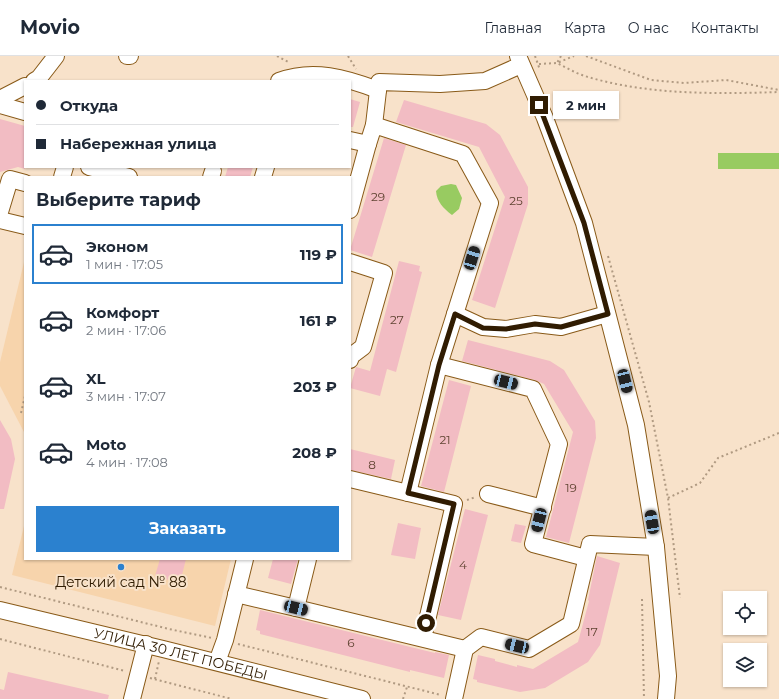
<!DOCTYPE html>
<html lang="ru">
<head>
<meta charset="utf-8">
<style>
  :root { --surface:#fff; --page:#f2f2f3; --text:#1f2937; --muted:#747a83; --line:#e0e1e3; --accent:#2b81cf }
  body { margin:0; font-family:Montserrat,sans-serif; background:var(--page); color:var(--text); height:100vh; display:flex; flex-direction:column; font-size:15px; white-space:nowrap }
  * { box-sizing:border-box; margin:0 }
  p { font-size:13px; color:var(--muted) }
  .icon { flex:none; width:22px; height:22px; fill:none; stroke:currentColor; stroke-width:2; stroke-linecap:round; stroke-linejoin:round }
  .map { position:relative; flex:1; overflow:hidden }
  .sheet { position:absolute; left:24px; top:120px; width:327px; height:384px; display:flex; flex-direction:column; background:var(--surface); border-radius:0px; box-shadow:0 1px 3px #0004 }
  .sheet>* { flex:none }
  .banner { position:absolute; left:24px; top:24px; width:327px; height:88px; border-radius:0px; box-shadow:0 1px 3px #0004; display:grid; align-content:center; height:88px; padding:0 12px; background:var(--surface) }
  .controls { position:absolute; left:723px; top:535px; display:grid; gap:8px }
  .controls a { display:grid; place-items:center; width:44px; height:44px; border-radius:0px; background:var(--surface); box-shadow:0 1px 3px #0004; font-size:20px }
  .end { position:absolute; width:18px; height:18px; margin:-9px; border:5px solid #301c02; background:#fff; box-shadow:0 0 0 2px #fff }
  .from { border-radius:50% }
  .bubble { position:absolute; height:28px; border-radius:0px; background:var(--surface); box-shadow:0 1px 3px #0004; font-size:13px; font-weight:700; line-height:28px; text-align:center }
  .car { position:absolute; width:12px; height:24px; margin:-12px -6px; border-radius:5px; box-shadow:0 0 3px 1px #0007; background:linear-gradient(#222 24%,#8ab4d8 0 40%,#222 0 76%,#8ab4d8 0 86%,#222 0) }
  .banner b { display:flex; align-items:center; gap:14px; height:38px; font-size:15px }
  .banner b+b { border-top:1px solid var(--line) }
  .banner i { width:10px; height:10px; background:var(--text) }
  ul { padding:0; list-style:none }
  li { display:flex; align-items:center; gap:12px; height:60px; margin:0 8px 6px; padding:0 4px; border:2px solid transparent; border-radius:0px }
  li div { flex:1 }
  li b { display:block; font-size:15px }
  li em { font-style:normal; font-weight:700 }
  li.on { border-color:var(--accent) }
  li>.icon { width:36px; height:36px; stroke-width:1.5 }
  h2 { padding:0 12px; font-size:18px; line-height:48px }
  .primary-button { display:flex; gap:8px; margin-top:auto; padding:8px 12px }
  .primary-button a { flex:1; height:46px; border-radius:0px; background:var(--accent); color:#fff; font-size:16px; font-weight:700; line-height:46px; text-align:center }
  header { display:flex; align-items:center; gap:24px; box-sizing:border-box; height:56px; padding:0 20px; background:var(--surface); border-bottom:1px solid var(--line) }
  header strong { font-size:19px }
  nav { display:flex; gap:22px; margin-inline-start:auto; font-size:14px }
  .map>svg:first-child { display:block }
  .built { fill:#f7d4ac }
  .green { fill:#98cb61 }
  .building { fill:#f2bcc3 }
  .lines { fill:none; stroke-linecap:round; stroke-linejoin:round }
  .minor-casing { stroke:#895a18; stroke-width:18 }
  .path { stroke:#b09a82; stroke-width:2; stroke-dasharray:2 3; stroke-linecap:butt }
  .minor { stroke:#fff; stroke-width:16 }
  .route { stroke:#301c02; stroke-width:5 }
  .poi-dot { fill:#2b81cf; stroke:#f8e2ca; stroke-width:1.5 }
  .labels { text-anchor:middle; stroke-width:4; stroke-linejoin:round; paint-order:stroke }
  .number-label { font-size:12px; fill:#604432 }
  .poi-label { font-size:14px; fill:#301c02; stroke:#f8e2ca }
  .street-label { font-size:14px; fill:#301c02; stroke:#f8e2ca }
</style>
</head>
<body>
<header>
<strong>Movio</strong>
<nav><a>Главная</a><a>Карта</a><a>О нас</a><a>Контакты</a></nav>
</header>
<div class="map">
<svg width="779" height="643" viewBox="0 0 779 643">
  <rect width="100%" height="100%" fill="#f8e2ca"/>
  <path class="built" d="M25,202V378L0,330V306Z
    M25,466V503H231L215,570L12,519Z"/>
  <path class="green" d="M718,97H779V113H718Z
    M451,128L456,129L462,142L459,153L452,159C443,152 437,146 436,135L441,130Z"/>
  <path class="building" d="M350,43L360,46L353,71H350Z
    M404,44L486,68L500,79L528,131V148L495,252L472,244L505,141L479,91L396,66Z
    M0,63L25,70V113L18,111L0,116Z
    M384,82L406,89L372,201L350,194Z
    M228,111H253L250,121H225Z
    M399,205L420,210L419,215L422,216L396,316L387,313L380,340L350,332L356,311L370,315Z
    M468,284L550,305L564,314L595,365L596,382L569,487L546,481L573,376L544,328L535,324L462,305Z
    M449,324L471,330L444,436L421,430Z
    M0,364L11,383L15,403L4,453H0Z
    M350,393L395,404L391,423L350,414Z
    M465,453L488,459L461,564L438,559Z
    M398,467L421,472L415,503L391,499Z
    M515,468L526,470L521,487L511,485Z
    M597,500L620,507L600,589L588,606L545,632L520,636L477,626V624L473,623L478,599L495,603V605L517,611V609L533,613L578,586L589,545L588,544Z
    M160,503H186L180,527L155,520Z
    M273,503H298L291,528L268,522Z
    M260,554L435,597V596L449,599L444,622L410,614V616L260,578V575L256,574Z
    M8,616L109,639L108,643H0V633L4,634Z"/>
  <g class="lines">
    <g class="minor-casing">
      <g id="minor">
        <path d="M127,0H130"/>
        <path d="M518,0L545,62L584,167L636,369L656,491L668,620L666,643"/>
        <path d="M34,25L39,22L56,0"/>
        <path d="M279,25C313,12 346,22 378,34"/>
        <path d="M0,43L25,30"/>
        <path d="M0,49L25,56"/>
        <path d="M374,69L379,26L440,28L485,25L521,9"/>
        <path d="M350,84L368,88L350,154"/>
        <path d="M368,88L374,69L463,98L490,147L439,309L408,437"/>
        <path d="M89,111L129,121"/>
        <path d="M62,121L65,111"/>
        <path d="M211,121L213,115"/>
        <path d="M263,121L266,111"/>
        <path d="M0,156L10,123L25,127"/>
        <path d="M0,164L25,170"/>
        <path d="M350,206L384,217L363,291L351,300L350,304"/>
        <path d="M455,258L483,271L506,273L535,268L561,271L607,258"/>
        <path d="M439,309L533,333L559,388L533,488L586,502"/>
        <path d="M350,423L454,448L423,582"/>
        <path d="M488,438L543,452"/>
        <path d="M236,538L296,552L465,593"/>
        <path d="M296,552L308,503"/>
        <path id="s1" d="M0,554L163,593L362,643"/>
        <path d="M217,606L225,584L245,503"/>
        <path d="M132,643L146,588"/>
        <path d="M454,643L465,593L481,581L529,593L571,568L590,488L656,491"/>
      </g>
    </g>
    <path class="path" d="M277,0L290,7
      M348,0L356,13
      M535,0L540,14
      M561,0L557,7C567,12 577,18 588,21C649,39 716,38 779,36
      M586,0L651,24L684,27L726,24L779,34
      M539,8L557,7L574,0
      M608,200L649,346L668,442L680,542
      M21,357L25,340
      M668,442L700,427L718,402L779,377
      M467,444L476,441
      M0,531L169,573L212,582
      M642,543L644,643
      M0,583L125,615
      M238,588L441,639
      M150,622L232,643
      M155,623L159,605
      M403,643L407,631"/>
    <use href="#minor" class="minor"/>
  </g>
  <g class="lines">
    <path class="route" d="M426,567L454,448L408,437L439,309L455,258L483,272L506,273L535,268L561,271L608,258L584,167L539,49"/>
  </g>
  <circle class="poi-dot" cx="121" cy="511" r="4"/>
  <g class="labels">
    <g class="number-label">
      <text x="378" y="145">29</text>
      <text x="516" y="149">25</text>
      <text x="397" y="268">27</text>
      <text x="445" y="388">21</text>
      <text x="372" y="413">8</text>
      <text x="571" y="436">19</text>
      <text x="463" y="513">4</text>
      <text x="592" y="580">17</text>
      <text x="351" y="591">6</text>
    </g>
    <g class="poi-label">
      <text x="121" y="531">Детский сад № 88</text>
    </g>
    <g class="street-label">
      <text dy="5" stroke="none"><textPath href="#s1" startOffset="186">УЛИЦА 30 ЛЕТ ПОБЕДЫ</textPath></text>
    </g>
  </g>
</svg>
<div class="controls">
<a><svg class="icon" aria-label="locate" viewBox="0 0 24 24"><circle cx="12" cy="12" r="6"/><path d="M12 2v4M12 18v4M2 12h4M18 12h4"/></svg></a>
<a><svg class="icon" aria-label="layers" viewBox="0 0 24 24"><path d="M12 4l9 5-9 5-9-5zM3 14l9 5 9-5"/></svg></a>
</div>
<i class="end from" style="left:426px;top:567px"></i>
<i class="end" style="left:539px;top:49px"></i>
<div class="bubble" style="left:553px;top:35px;width:66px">2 мин</div>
<i class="car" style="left:472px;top:202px;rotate:17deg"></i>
<i class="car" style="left:625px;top:325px;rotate:166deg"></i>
<i class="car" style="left:506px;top:326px;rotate:104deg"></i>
<i class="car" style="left:539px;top:464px;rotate:194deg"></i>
<i class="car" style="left:652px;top:466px;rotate:350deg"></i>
<i class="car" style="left:296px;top:552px;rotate:104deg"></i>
<i class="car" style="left:517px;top:590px;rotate:283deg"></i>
<div class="banner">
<b><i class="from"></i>Откуда</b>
<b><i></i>Набережная улица</b>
</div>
<section class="sheet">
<h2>Выберите тариф</h2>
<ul>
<li class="on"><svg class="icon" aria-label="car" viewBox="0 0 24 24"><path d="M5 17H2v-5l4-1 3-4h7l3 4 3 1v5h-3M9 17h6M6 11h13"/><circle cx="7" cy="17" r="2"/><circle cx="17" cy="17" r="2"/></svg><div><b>Эконом</b><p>1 мин · 17:05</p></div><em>119 ₽</em></li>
<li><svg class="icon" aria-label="car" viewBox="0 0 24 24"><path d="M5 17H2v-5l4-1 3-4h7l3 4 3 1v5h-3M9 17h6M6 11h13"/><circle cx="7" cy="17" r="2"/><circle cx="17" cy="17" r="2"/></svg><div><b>Комфорт</b><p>2 мин · 17:06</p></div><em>161 ₽</em></li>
<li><svg class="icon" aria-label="car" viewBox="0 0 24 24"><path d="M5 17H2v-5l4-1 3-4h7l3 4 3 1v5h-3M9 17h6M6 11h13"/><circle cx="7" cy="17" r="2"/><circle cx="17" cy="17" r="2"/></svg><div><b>XL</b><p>3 мин · 17:07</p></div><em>203 ₽</em></li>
<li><svg class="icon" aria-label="car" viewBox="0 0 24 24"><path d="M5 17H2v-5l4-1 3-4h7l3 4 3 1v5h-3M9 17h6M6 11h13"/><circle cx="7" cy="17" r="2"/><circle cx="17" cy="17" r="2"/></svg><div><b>Moto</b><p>4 мин · 17:08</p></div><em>208 ₽</em></li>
</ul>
<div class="primary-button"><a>Заказать</a></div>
</section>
</div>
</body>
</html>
